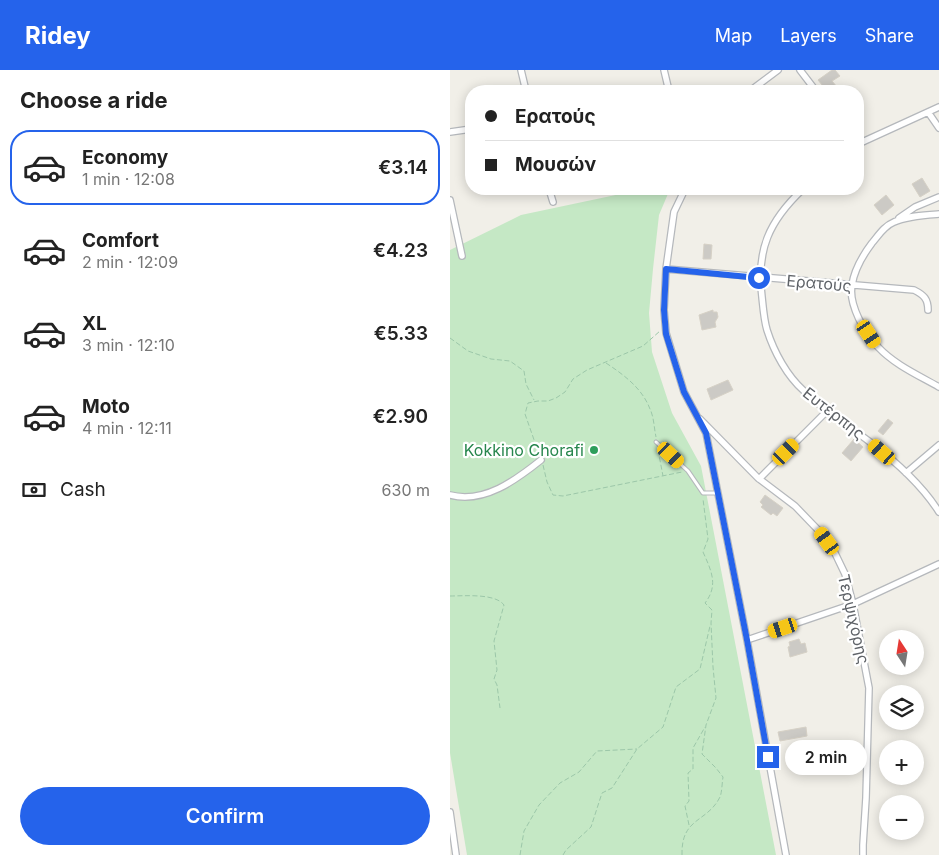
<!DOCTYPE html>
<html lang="en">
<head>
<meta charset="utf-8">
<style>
  :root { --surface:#fff; --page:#f2f2f2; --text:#222; --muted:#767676; --line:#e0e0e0; --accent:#2563eb }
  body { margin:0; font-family:Inter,sans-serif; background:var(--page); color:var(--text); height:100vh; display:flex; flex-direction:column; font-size:19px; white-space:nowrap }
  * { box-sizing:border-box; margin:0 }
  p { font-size:16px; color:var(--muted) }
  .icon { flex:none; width:28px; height:28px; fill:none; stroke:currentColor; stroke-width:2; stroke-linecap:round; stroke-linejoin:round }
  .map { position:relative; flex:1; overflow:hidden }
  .panel { display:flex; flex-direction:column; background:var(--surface); width:450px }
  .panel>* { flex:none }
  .top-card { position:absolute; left:15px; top:15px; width:399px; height:110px; border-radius:20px; box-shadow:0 2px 12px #0003; display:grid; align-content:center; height:110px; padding:0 20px; background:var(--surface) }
  .needle { width:32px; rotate:348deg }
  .controls { position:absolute; left:429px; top:560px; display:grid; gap:10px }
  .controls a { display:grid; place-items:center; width:45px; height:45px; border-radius:50%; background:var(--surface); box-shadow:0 2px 12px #0003; font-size:25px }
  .end { position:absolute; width:22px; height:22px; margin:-11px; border:6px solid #2563eb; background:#fff; box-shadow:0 0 0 2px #fff }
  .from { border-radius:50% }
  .bubble { position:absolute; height:35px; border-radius:18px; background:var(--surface); box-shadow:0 2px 12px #0003; font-size:16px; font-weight:600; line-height:35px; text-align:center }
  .car { position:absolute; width:15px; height:30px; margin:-15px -8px; border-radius:6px; box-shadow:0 0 4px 1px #0007; background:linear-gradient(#f5c518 24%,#345 0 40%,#f5c518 0 76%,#345 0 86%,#f5c518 0) }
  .top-card b { display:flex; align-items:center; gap:18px; height:48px; font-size:19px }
  .top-card b+b { border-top:1px solid var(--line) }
  .top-card i { width:12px; height:12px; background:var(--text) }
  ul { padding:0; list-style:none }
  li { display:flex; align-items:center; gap:15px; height:75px; margin:0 10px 8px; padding:0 10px; border:2px solid transparent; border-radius:20px }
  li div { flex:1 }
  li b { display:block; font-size:19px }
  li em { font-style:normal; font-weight:600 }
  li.selected { border-color:var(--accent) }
  li>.icon { width:45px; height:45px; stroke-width:1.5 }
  h2 { padding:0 20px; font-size:22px; line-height:60px }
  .pay { display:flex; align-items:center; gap:12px; height:55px; padding:0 20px; font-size:19px }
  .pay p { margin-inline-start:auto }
  .button { display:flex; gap:10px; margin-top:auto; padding:10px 20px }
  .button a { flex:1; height:58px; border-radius:30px; background:var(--accent); color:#fff; font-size:20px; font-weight:600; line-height:58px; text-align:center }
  header { display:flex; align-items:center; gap:30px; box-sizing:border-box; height:70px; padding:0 25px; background:var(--accent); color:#fff }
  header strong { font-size:24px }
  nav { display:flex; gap:28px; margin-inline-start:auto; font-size:18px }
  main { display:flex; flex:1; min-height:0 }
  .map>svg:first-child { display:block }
  .green { fill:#c5e8c5 }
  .building { fill:#cccac5; stroke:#d6d1c6 }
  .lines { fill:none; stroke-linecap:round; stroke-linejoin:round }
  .service-casing { stroke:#b5b8bc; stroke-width:5 }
  .minor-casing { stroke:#b5b8bc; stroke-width:8 }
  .path { stroke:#9cc7a9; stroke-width:1; stroke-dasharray:5 2.5; stroke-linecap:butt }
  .service { stroke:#fff; stroke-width:3 }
  .minor { stroke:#fff; stroke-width:5.5 }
  .route { stroke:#2563eb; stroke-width:6 }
  .leisure-dot { fill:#2e9e5b; stroke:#fff; stroke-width:2 }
  .labels { text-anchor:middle; stroke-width:4.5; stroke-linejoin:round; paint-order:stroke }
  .street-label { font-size:16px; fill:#5f6368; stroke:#fff }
  .leisure-label { font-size:16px; fill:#27864d; stroke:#fff; text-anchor:end }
</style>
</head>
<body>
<header>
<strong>Ridey</strong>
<nav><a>Map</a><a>Layers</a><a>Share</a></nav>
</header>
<main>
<section class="panel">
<h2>Choose a ride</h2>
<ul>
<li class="selected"><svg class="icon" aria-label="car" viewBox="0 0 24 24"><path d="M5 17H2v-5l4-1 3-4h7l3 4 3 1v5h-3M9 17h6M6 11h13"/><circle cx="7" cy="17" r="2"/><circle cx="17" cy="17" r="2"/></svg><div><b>Economy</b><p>1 min · 12:08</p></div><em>€3.14</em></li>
<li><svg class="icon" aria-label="car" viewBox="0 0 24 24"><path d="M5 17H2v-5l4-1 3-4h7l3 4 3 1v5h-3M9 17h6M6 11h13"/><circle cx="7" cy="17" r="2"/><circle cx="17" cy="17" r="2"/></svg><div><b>Comfort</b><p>2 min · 12:09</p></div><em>€4.23</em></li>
<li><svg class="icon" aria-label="car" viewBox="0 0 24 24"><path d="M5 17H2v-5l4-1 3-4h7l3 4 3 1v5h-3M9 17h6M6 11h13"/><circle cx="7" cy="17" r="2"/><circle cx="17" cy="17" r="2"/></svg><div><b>XL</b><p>3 min · 12:10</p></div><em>€5.33</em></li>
<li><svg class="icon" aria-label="car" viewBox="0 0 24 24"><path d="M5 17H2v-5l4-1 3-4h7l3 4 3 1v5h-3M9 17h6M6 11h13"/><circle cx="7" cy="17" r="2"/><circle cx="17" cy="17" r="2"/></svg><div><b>Moto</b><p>4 min · 12:11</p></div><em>€2.90</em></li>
</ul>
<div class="pay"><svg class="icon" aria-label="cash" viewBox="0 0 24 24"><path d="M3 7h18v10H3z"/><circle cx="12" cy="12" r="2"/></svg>Cash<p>630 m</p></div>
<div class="button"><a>Confirm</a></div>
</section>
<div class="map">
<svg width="489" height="785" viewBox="0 0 489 785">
  <rect width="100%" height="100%" fill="#f1efe8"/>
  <path class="green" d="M194,119H220L209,145L203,199L199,243L202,282L222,343L251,396L326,785H17L0,683V180L71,145Z"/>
  <path class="building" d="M382,0H385L390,6L382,11L387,17L382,21H377L368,10Z
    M472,108L480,121L470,127L462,114Z
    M436,125L444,135L432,145L424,135Z
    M254,174L262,175L261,189H253Z
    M263,240V242H267L268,247L265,252L266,257L252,260L249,245Z
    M278,310L283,320L261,330L257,319Z
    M438,349L443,353L433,365L428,361Z
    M404,369L413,377L401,391L392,383Z
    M315,425L333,438L327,446L323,443L321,445L311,437L313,435L310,432Z
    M349,569L351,574L355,573L357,582L340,587L338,577L340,576L339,572Z
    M356,657L357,666L330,671L328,662Z"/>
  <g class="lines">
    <g class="service-casing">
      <path id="service" d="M206,372L238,401L253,423H267"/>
    </g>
    <g class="minor-casing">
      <path id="minor" d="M71,0L76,21
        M214,0L219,21
        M350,0L366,21
        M300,21L328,0
        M478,42L489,58
        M0,62L21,59
        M408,74L489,37
        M99,119L103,132
        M235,119L224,142L216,199L214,240L216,263L234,322L256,363L297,570L336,785
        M353,119C319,151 306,180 312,227C313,237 314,250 317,260C324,282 337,306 354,321C374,341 398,355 420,372C445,391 472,415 489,442
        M0,130L12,186
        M489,144C475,145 457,146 444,152C434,156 428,166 422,173C413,185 404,201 402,215C398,234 415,264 428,277C445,295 468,305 489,317
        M449,148L465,137L489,127
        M216,199L464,220C474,225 478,229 478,240
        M250,349L308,408L345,436L371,463L383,479L395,504L403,534L419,618L416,728L413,775V785
        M456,403L489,375
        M309,409L377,341
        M0,425C34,434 66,410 91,390
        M297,570L403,534L489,494
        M0,742L6,785"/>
    </g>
    <path class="path" d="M0,268L18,281L41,289L60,291L74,301L76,314L84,330
      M156,293C174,305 192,318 200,339C204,347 204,358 206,367
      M208,380L213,406
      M89,384L75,344L78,333L88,331H98L106,328L115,322L123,309L137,300L193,276L210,261
      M93,395L97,412L103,425L113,426L232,402
      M0,526C14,526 45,523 54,535L44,571L47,600L44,609L47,615L50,638
      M239,755L235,736L239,731L238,703L243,699V678L255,657
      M70,785L74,761L89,735L110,713L129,702L147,681L187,679
      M113,785L116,780L141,757L152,723L162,718L187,679L213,657L226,617L250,599L260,556
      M232,785C231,747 257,753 270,727C272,722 272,713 273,707L266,698L252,684L256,655L266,628L263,597L261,553L262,540L255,533C269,515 261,500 253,482L258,469L253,429"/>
    <use href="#service" class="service"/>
    <use href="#minor" class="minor"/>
  </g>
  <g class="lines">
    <path class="route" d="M309,208L216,199L214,240L216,264L234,322L256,363L297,570L318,687"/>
  </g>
  <circle class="leisure-dot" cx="144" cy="380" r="5"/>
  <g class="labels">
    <g class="street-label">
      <text transform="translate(369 213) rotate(5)" y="6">Ερατούς</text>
      <text transform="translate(384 343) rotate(38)" y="6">Ευτέρπης</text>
      <text transform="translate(404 549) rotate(77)" y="6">Τερψιχόρης</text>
    </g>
    <g class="leisure-label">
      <text x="134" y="386">Kokkino Chorafi</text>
    </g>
  </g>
</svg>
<div class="controls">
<a><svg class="needle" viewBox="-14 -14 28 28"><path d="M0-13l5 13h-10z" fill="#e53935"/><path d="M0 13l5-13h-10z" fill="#767676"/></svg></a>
<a><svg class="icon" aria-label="layers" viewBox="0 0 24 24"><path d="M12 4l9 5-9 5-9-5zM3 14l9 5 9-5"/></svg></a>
<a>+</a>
<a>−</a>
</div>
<i class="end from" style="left:309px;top:208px"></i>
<i class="end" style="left:318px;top:687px"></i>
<div class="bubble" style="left:335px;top:670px;width:82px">2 min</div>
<i class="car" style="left:419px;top:264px;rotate:146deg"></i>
<i class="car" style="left:336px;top:382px;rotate:45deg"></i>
<i class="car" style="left:432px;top:382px;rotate:311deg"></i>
<i class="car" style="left:221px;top:385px;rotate:133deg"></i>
<i class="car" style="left:377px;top:471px;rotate:324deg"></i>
<i class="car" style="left:333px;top:558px;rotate:252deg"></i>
<div class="top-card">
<b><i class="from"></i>Ερατούς</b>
<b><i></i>Μουσών</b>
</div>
</div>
</main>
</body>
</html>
